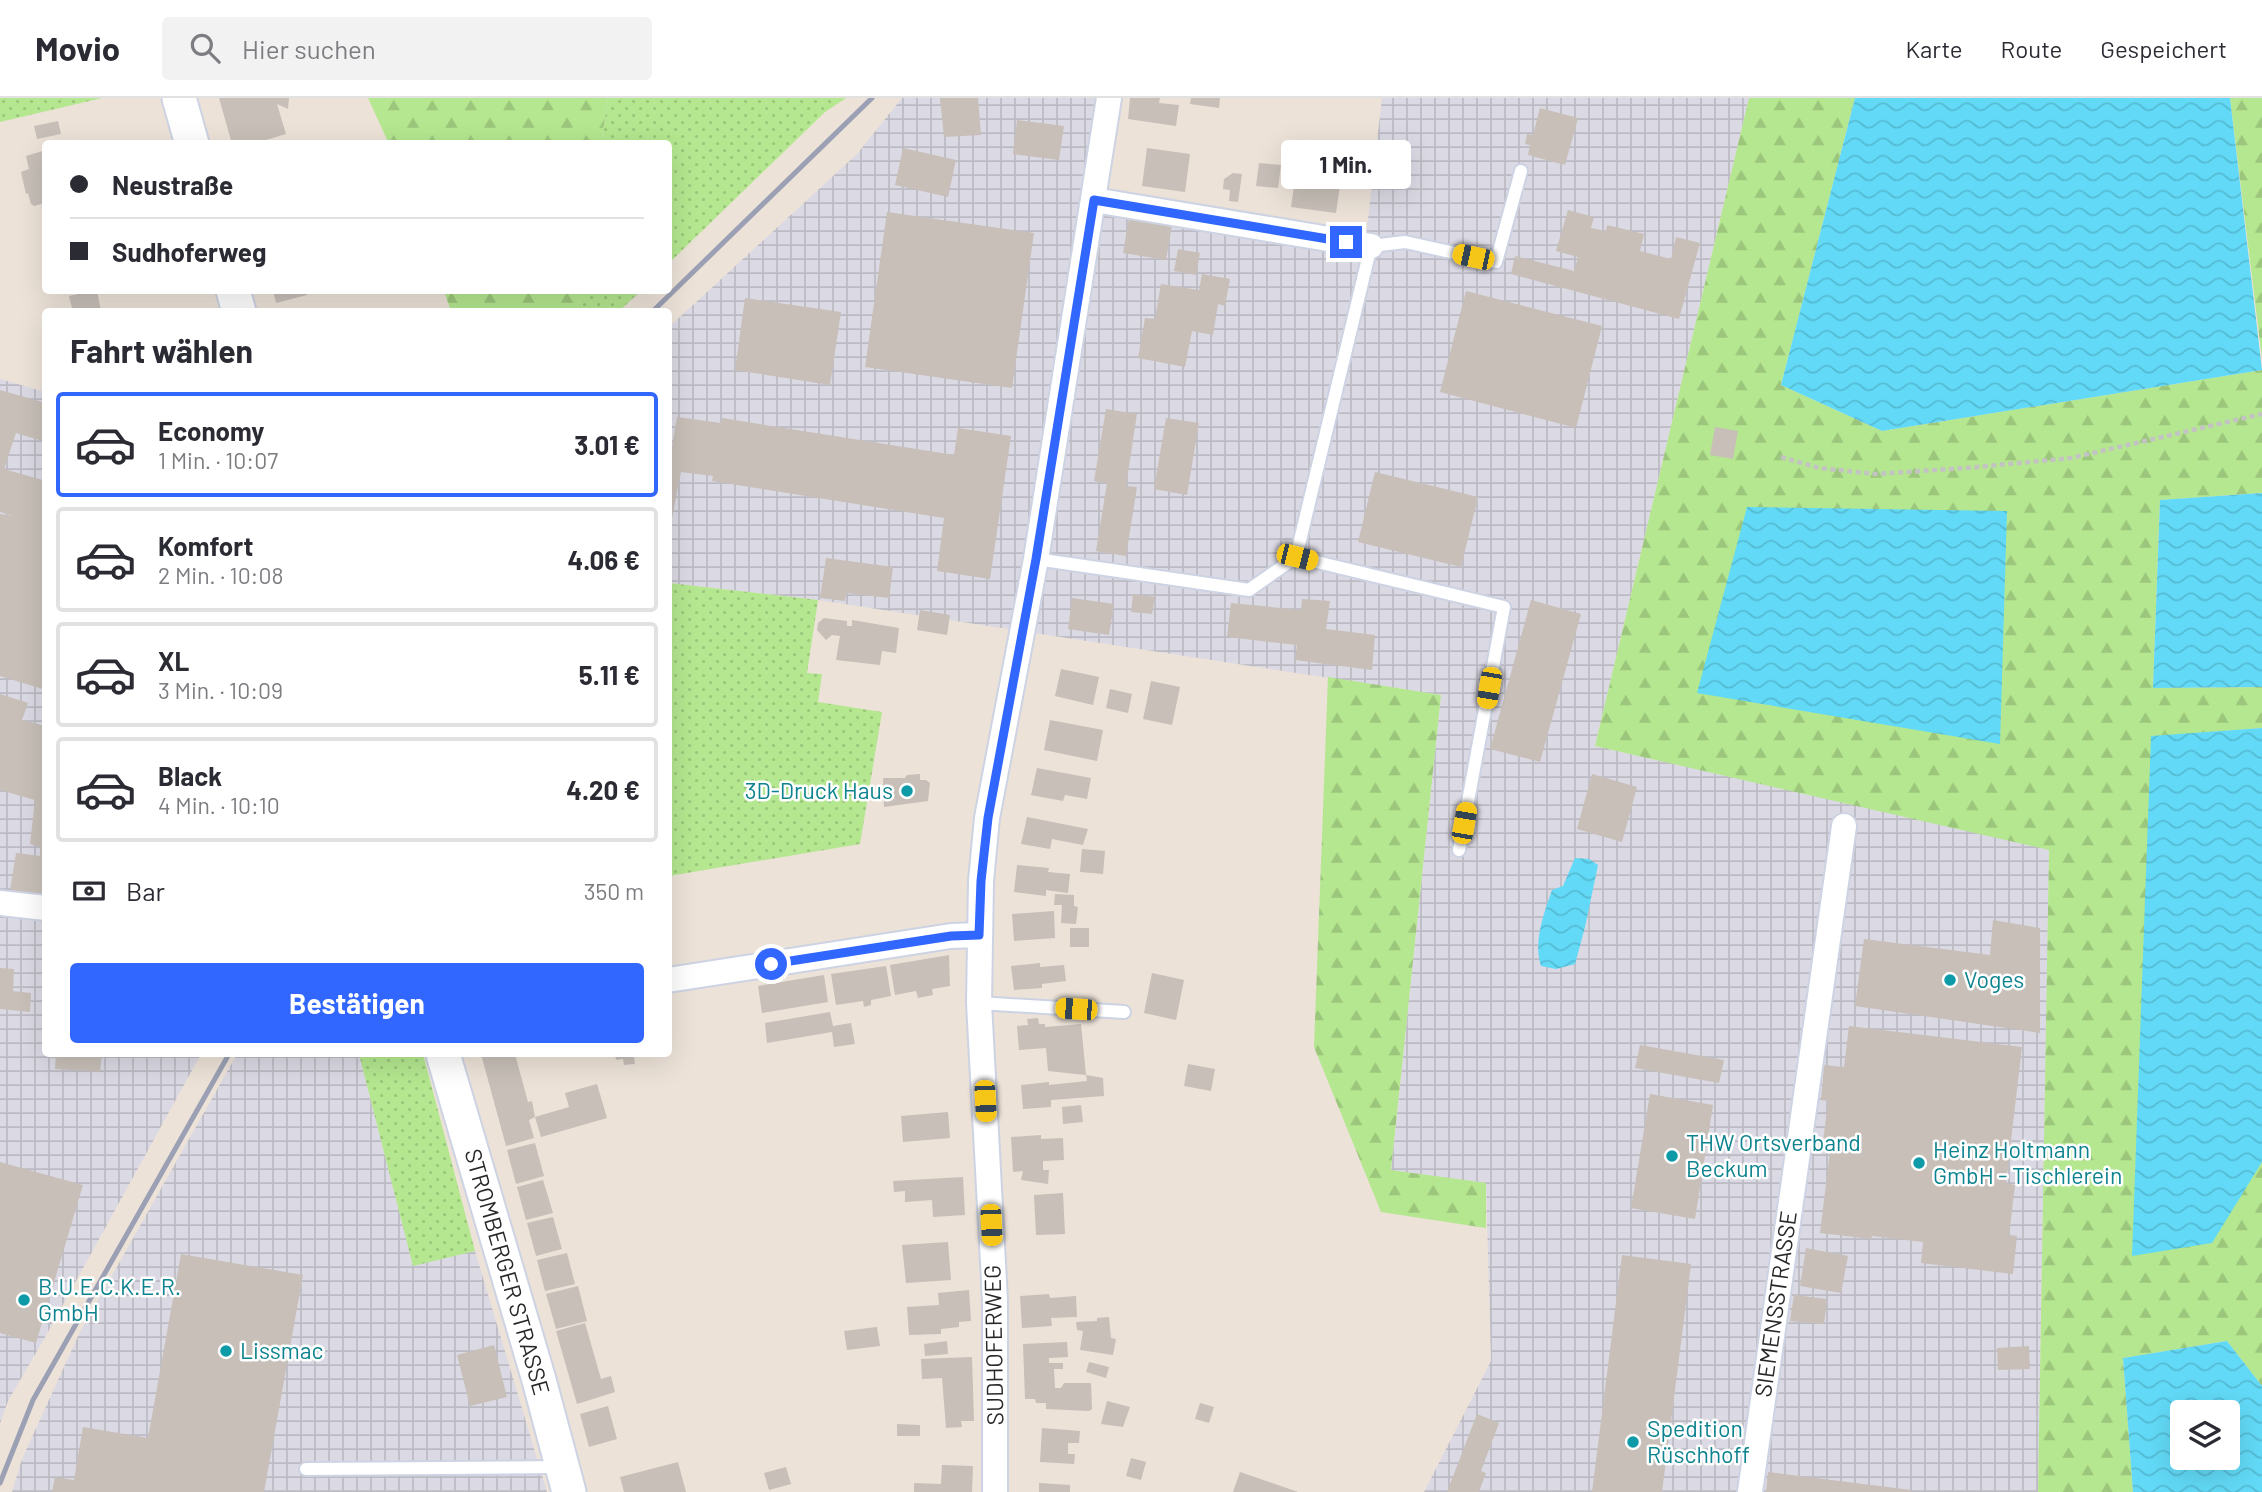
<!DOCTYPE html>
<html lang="de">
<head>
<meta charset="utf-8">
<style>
  :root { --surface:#fff; --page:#f2f2f3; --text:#2b2b33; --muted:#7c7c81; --line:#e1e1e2; --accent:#3267ff }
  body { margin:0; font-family:Barlow,sans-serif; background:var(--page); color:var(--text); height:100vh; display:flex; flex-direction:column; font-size:26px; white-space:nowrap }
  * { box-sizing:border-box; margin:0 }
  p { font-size:23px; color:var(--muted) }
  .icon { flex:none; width:38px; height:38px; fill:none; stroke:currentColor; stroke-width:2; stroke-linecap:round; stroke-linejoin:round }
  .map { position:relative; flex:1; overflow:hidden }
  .drawer { position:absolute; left:42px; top:210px; width:630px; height:749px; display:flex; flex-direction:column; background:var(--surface); border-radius:7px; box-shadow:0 7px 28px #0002 }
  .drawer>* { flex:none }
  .hud { position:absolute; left:42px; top:42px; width:630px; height:154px; border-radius:7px; box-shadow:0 7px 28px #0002; display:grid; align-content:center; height:154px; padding:0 28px; background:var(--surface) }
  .fabs { position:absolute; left:2170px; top:1302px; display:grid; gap:14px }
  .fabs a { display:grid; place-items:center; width:70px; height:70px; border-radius:7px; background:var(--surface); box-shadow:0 7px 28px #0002; font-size:35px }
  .end { position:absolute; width:32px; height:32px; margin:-16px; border:9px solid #3267ff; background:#fff; box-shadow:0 0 0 4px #fff }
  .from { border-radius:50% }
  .bubble { position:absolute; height:49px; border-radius:7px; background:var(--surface); box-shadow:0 7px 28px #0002; font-size:23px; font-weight:700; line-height:49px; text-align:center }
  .car { position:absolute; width:21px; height:42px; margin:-21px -10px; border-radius:9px; box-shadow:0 0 5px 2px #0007; background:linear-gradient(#f5c518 24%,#345 0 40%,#f5c518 0 76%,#345 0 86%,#f5c518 0) }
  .hud b { display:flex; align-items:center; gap:24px; height:66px; font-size:26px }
  .hud b+b { border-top:2px solid var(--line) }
  .hud i { width:18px; height:18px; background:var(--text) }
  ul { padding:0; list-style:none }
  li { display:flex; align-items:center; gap:21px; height:105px; margin:0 14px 10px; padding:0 14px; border:4px solid var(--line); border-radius:7px }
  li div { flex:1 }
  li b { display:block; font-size:26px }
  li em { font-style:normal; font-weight:700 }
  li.selected { border-color:var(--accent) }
  li>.icon { width:63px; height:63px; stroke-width:1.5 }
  h2 { padding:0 28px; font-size:32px; line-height:84px }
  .pay { display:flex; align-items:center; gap:18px; height:77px; padding:0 28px; font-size:26px }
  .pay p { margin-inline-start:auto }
  .primary-button { display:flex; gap:14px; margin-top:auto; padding:14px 28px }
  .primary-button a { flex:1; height:80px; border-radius:7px; background:var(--accent); color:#fff; font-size:28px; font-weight:700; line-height:80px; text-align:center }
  header { display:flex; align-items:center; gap:42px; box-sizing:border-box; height:98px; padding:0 35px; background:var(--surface); border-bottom:2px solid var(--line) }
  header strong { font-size:33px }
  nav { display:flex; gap:38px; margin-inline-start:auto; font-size:24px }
  .search { width:490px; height:63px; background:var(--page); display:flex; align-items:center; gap:18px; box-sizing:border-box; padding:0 24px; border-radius:7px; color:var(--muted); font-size:26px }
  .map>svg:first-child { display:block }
  .industrial { fill:url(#industrial-grid) }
  .grass { fill:url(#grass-dots) }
  .forest { fill:url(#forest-firs) }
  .water { fill:url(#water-waves); fill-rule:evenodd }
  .building { fill:#c7bfb8 }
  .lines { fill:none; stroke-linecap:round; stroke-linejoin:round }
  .lane-casing { stroke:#cdd3e3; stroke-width:16 }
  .street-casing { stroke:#cdd3e3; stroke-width:28 }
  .secondary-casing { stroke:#cdd3e3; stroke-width:37 }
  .path { stroke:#c3c3c3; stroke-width:4.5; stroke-dasharray:5 3.5; stroke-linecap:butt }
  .lane { stroke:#fff; stroke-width:12 }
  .street { stroke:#fff; stroke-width:24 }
  .secondary { stroke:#fff; stroke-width:33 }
  .rail { stroke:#9ba0b4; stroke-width:5 }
  .route { stroke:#3267ff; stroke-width:9 }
  .culture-dot { fill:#0f9aa8; stroke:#fff; stroke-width:2.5 }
  .labels { text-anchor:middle; stroke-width:5; stroke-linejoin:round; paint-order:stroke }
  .culture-label { font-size:23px; fill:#0d838f; stroke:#fff; text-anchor:start }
  .street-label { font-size:23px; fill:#282828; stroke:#fff }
</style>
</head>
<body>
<header>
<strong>Movio</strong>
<div class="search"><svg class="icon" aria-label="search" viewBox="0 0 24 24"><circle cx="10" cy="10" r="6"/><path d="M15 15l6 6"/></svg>Hier suchen</div>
<nav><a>Karte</a><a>Route</a><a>Gespeichert</a></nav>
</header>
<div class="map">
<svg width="2262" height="1394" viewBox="0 0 2262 1394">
  <defs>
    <pattern id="industrial-grid" width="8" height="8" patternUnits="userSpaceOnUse" patternTransform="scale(1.75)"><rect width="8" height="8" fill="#dbd9e3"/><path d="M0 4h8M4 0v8" fill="none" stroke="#bcbac3"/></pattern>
    <pattern id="grass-dots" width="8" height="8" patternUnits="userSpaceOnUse" patternTransform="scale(1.75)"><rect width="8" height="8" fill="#b4e78f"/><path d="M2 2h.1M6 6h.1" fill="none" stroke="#9bc67b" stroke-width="1.8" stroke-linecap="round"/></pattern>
    <pattern id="forest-firs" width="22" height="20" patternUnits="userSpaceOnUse" patternTransform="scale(1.75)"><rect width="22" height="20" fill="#b4e78f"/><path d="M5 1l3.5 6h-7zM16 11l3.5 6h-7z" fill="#9bc67b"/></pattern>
    <pattern id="water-waves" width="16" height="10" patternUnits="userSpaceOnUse" patternTransform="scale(1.75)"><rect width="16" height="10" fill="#62daf7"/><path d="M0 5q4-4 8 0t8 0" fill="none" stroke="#55bbd4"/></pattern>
  </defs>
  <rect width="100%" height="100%" fill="#ece2d8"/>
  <path class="industrial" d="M902,0H1098L1079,109L1365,147L1382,0H1749L1595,648L2049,751L2038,1394H1424L1491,1263L1486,1085L1391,1073L1441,597L818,502L669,485V229L857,56Z
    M0,281L45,294L46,956H201L44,1241L8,1303L0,1326Z
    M237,956H359L413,1167L475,1153L547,1394H12L22,1361L79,1236Z"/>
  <path class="grass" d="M0,0H102L0,24Z
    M608,0H846L825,14L669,165L668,46H601Z
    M580,193H641L619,213L577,214Z
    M669,485L818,502L807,575L822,576L818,604L882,614L860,746L669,778Z
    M359,956H423L475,1153L413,1168Z"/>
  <path class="forest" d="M368,0H608L601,45L389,46Z
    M1749,0H1855L1781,287L1882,333L2262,272V395L2160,402L2153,590L2262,589V630L2151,639L2262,1064V1288L2227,1243L2123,1260L2133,1394H2038L2049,752L1595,648Z
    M2230,0H2262V260Z
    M444,193V192L580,193L577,214L451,213Z
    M1328,579L1441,597L1391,1072L1486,1085V1130L1381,1114L1314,949Z"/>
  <path class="water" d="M1855,0H2230L2262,272L1882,333L1781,287Z
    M2262,395V589L2153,590L2160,402Z
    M1747,409L2007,413L2000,646L1697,595Z
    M2262,630V1064L2212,1145L2132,1158L2151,638Z
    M1575,760L1589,761L1598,767L1585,829L1575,866L1556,871L1541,868C1533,844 1544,815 1552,792L1563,788Z
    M2227,1243L2262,1288V1394H2133L2123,1260ZM2182,1314H2228V1360H2182Z"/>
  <path class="building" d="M219,0H289L288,11L277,6L286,36L252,46H232Z
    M940,0H978L981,37L944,39Z
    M1130,0H1160L1159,5L1179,7L1176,28L1128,21Z
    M1191,0H1220L1219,10L1190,6Z
    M1540,10L1578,20L1565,67L1528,57L1530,47L1525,46L1527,36L1533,37Z
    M1017,22L1064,28L1059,62L1013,56Z
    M58,23L61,36L37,41L34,28Z
    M903,50L956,62L948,99L895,87Z
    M1147,50L1190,56L1185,94L1142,88Z
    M46,52L45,105L34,108L31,106L28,95L26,96L21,74L29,71L26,58Z
    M1259,65L1281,67L1278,90L1256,88Z
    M1297,68L1342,73L1336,115L1291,109Z
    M1233,75L1242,76L1238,104L1229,103L1230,92L1223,91L1224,81Z
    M1568,112L1594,119L1591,130L1606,133L1607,127L1644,136L1640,153L1671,161L1676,139L1700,145L1679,221L1511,176L1515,158L1574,173L1578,159L1556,153Z
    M887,114L1034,135L1012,290L865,269Z
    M1129,120L1172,127L1166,162L1123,155Z
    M1178,151L1200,155L1196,177L1174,173Z
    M1202,176L1230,181L1225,208L1218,206L1213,237L1192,233L1185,269L1138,260L1145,220L1155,221L1161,186L1199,192Z
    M97,192L101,214H73L69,198Z
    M273,192H306L307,197L276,205Z
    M1466,193L1602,228L1576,330L1440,294Z
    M745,200L841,214L830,287L735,272Z
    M0,292L46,305V344L16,335L4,371L46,383V592L0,578V416L13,418L0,414Z
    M1106,311L1137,316L1126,388L1137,389L1126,458L1096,453L1107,385L1094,383Z
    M677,319L721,325L722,320L954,357L958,330L1011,338L990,481L937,473L944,420L712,383L713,378L681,374L668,440V372Z
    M1166,320L1199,325L1187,397L1154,391Z
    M1715,329L1738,333L1733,361L1710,357Z
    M1375,374L1478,399L1461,469L1358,444Z
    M826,460L893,469L889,500L846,495L845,503L820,500Z
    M1133,496L1155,499L1152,516L1131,514Z
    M1072,500L1114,506L1109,537L1068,531Z
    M1302,501L1330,503L1326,531L1375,537L1372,572L1295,562L1297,547L1227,539L1231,505L1301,512Z
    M1531,502L1581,516L1540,664L1490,651Z
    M920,512L950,517L947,537L917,532Z
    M824,520L847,523V528H852V522L899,530L896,555L882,553L880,567L836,562L840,538L832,537L826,542L817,532L818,525Z
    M1061,571L1099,579L1093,607L1055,598Z
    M1151,583L1180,589L1172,627L1143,621Z
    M1110,591L1132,596L1128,615L1106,610Z
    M0,596L28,605L22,622L46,628V789L43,802L9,799L16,755L40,758V749L30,746L35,702L0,692Z
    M1050,622L1103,632L1097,663L1044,652Z
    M1037,670L1091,680L1087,701L1065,697L1063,703L1031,697Z
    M920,676V682H926L930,685L928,703L884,709L883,680H905L907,677Z
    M1592,676L1637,689L1622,744L1577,731Z
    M1027,719L1088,731L1083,747L1052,741L1050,751L1021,746Z
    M1082,751L1105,753L1103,776L1080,774Z
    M1017,767L1049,770L1048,774L1070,776L1068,795L1046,792V798L1014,794Z
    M1055,796L1074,797V808L1078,809L1076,826L1061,825L1062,807H1054Z
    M1054,813L1055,840L1014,843L1012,816Z
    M1993,822L2040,830V935L1855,908L1864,841L1990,857Z
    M1070,830H1089V849H1070Z
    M949,857L950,888L932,891L933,897L918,900L916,893L895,897L890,867Z
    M1040,865V869L1064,867L1066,883L1042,886V890L1014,892L1011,868Z
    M886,868L891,898L871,902V907L864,909L863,903L836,907L831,876Z
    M0,870L14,871L13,893L31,895L30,914L0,911Z
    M1152,875L1184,882L1176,922L1144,915Z
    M824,877L828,904L762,915L758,888Z
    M830,914L833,928L851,925L855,946L834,949L832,934L767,945L765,925Z
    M1038,920L1039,926H1045V929L1081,926L1086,977L1048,973L1046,950L1019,952L1017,928L1028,927L1027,921Z
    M1849,928L2022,949L2006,1085L2015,1087L2009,1137L2017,1138L2013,1176L1921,1165L1923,1144L1872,1138L1871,1141L1820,1135L1831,1045L1823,1044L1828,1003L1821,1002L1824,967L1844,969Z
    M1640,947L1724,962L1719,985L1635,970Z
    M56,956H102L100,974L55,971Z
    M481,956H515L528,1004L532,1003L535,1019L529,1022L534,1040L506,1048Z
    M615,956H647V957L634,959L635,966L624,967L623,961L616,962Z
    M1188,966L1215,971L1211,993L1184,988Z
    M1086,977L1103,980L1104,998L1051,1002V1009L1023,1011L1021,987L1049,984V987L1087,983Z
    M597,986L607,1020L541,1039L535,1019L569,1009L565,995Z
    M1650,996L1713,1007L1695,1121L1631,1110Z
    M1081,1007L1083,1024L1063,1026L1062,1009Z
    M948,1014L950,1040L903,1044L901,1018Z
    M1041,1037V1041L1063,1040L1064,1062L1043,1063V1072H1049L1048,1086L1021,1082L1023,1073L1013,1074L1011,1039Z
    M535,1045L544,1078L516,1086L507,1052Z
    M0,1064L83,1087L36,1245L0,1235Z
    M963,1079L965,1117L933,1119L932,1102L905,1104V1093L894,1094L893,1083Z
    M543,1082L553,1115L526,1122L517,1089Z
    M1063,1095L1065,1136L1036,1137L1034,1097Z
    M553,1119L562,1151L536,1158L527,1125Z
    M948,1144L951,1182L906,1185L902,1147Z
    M1806,1150L1848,1158L1841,1195L1800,1188Z
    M567,1155L575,1186L545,1193L537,1162Z
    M181,1156L303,1177L264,1394H52L55,1379L74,1382L83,1329L148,1340Z
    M1622,1157L1691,1166L1662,1394H1592Z
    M578,1188L587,1223L556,1231L546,1196Z
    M969,1192L971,1223L959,1224V1229L941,1231V1236L909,1237L907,1209L939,1207L938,1195Z
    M1049,1196L1050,1200L1076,1198L1077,1219L1051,1220L1052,1228L1022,1230L1020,1198Z
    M1794,1197L1827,1201L1824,1226L1790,1223Z
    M1109,1219L1111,1240L1116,1241L1113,1257L1080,1252L1083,1233L1077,1232L1076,1224L1097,1223V1220Z
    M585,1225L601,1281L611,1278L615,1294L577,1306L556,1233Z
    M877,1229L880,1248L847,1252L844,1233Z
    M947,1243L948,1256L925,1258L924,1246Z
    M1067,1244L1068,1259L1049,1260V1265H1063V1271H1054L1055,1290H1061L1064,1285H1091L1092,1311L1089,1313L1046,1311V1305H1036L1035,1301H1025L1023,1246Z
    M494,1247L507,1299L470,1308L457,1257Z
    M2029,1248L2030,1271L1998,1272L1997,1250Z
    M972,1259L974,1323H961L962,1329L946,1330L942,1280L922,1281L921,1261Z
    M1089,1264L1109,1269L1106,1280L1086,1274Z
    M1107,1303L1130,1309L1123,1329L1101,1326Z
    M1200,1305L1214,1309L1209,1325L1195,1321Z
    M608,1308L617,1341L589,1349L580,1316Z
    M1477,1316L1499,1325L1481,1373L1486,1375L1479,1394H1447Z
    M897,1326L920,1327V1338H897Z
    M1042,1330L1080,1333L1079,1345H1068V1356H1075L1074,1366L1040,1364Z
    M1131,1360L1146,1364L1141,1382L1126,1378Z
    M678,1364L686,1394H624L620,1379Z
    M942,1367L973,1368L972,1394H914V1385L941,1386Z
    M786,1369L791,1386L769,1392L764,1375Z
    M1240,1374L1298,1394H1233Z
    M1768,1374L1911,1392V1394H1766Z
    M1039,1385L1070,1387V1394H1039Z"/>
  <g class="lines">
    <g class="lane-casing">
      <path id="lane" d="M1296,459L1371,148L1405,144L1496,164L1521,73
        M1036,461L1249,492L1296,459L1504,509L1459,752
        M979,905L1124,914
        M306,1371L561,1369"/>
    </g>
    <g class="street-casing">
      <path id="street" d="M1094,102L1371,148
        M0,805L46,810
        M668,882L951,838L979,837
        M995,1394V1202L979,905L981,783L987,720L1036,461L1109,0
        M1750,1394L1844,728"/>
    </g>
    <g class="secondary-casing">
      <path id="secondary" d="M179,0L192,46
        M233,192L239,214
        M443,956L539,1282L569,1394"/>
    </g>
    <path class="path" d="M1781,359L1819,370L1876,376L1966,370L2071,360L2262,316"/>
    <use href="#lane" class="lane"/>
    <use href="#street" class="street"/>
    <use href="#secondary" class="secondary"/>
    <path class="rail" d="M652,214L872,0
      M0,1385L33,1302L229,956"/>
  </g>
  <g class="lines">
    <path class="route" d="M771,866L951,838L979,837L981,783L988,720L1036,461L1094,102L1346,144"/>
  </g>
  <g class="culture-dot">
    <circle cx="907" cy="693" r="7"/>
    <circle cx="1950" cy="882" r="7"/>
    <circle cx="1672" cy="1058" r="7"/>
    <circle cx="1919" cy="1065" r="7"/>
    <circle cx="24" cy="1202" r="7"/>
    <circle cx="226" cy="1253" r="7"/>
    <circle cx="1633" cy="1344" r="7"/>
  </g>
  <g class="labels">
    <g class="culture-label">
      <text x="893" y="701" text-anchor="end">3D-Druck Haus</text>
      <text x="1964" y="890">Voges</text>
      <text x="1686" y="1053">THW Ortsverband<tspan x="1686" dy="26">Beckum</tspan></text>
      <text x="1933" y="1060">Heinz Holtmann<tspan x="1933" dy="26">GmbH - Tischlerein</tspan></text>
      <text x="38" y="1197">B.U.E.C.K.E.R.<tspan x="38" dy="26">GmbH</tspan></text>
      <text x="240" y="1261">Lissmac</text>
      <text x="1647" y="1339">Spedition<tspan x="1647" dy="26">Rüschhoff</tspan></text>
    </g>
    <g class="street-label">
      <text transform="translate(507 1174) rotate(74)" y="8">STROMBERGER STRASSE</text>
      <text transform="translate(1776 1206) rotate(-82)" y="8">SIEMENSSTRASSE</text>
      <text transform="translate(994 1247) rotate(-91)" y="8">SUDHOFERWEG</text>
    </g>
  </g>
</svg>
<div class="fabs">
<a><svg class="icon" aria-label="layers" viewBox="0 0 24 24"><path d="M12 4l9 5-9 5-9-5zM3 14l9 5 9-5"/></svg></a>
</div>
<i class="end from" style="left:771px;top:866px"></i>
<i class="end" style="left:1346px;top:144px"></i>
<div class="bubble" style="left:1281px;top:42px;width:130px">1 Min.</div>
<i class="car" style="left:1473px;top:159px;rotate:282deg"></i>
<i class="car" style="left:1297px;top:459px;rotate:104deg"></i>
<i class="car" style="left:1489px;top:590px;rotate:190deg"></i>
<i class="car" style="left:1464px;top:725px;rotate:10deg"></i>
<i class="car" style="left:1076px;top:911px;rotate:274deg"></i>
<i class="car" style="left:985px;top:1003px;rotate:177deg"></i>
<i class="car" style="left:991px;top:1127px;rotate:177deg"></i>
<div class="hud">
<b><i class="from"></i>Neustraße</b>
<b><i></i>Sudhoferweg</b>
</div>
<section class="drawer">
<h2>Fahrt wählen</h2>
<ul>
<li class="selected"><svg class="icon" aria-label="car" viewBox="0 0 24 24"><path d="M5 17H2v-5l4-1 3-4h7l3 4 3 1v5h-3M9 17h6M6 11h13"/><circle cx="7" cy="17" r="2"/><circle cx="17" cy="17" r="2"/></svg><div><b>Economy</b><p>1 Min. · 10:07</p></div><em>3.01 €</em></li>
<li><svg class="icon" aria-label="car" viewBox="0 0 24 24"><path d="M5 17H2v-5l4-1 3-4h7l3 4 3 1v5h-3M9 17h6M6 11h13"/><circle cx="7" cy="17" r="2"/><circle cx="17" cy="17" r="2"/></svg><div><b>Komfort</b><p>2 Min. · 10:08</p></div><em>4.06 €</em></li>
<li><svg class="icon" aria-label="car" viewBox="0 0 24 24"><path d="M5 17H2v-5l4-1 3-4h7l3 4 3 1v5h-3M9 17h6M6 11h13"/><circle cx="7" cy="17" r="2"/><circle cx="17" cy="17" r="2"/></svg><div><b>XL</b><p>3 Min. · 10:09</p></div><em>5.11 €</em></li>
<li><svg class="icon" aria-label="car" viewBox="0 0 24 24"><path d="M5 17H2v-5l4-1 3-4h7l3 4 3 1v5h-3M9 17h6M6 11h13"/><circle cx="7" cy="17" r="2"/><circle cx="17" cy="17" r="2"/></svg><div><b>Black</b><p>4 Min. · 10:10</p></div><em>4.20 €</em></li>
</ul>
<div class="pay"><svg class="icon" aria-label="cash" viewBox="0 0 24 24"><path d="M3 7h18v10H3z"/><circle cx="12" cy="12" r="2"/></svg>Bar<p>350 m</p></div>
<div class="primary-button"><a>Bestätigen</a></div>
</section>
</div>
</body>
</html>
